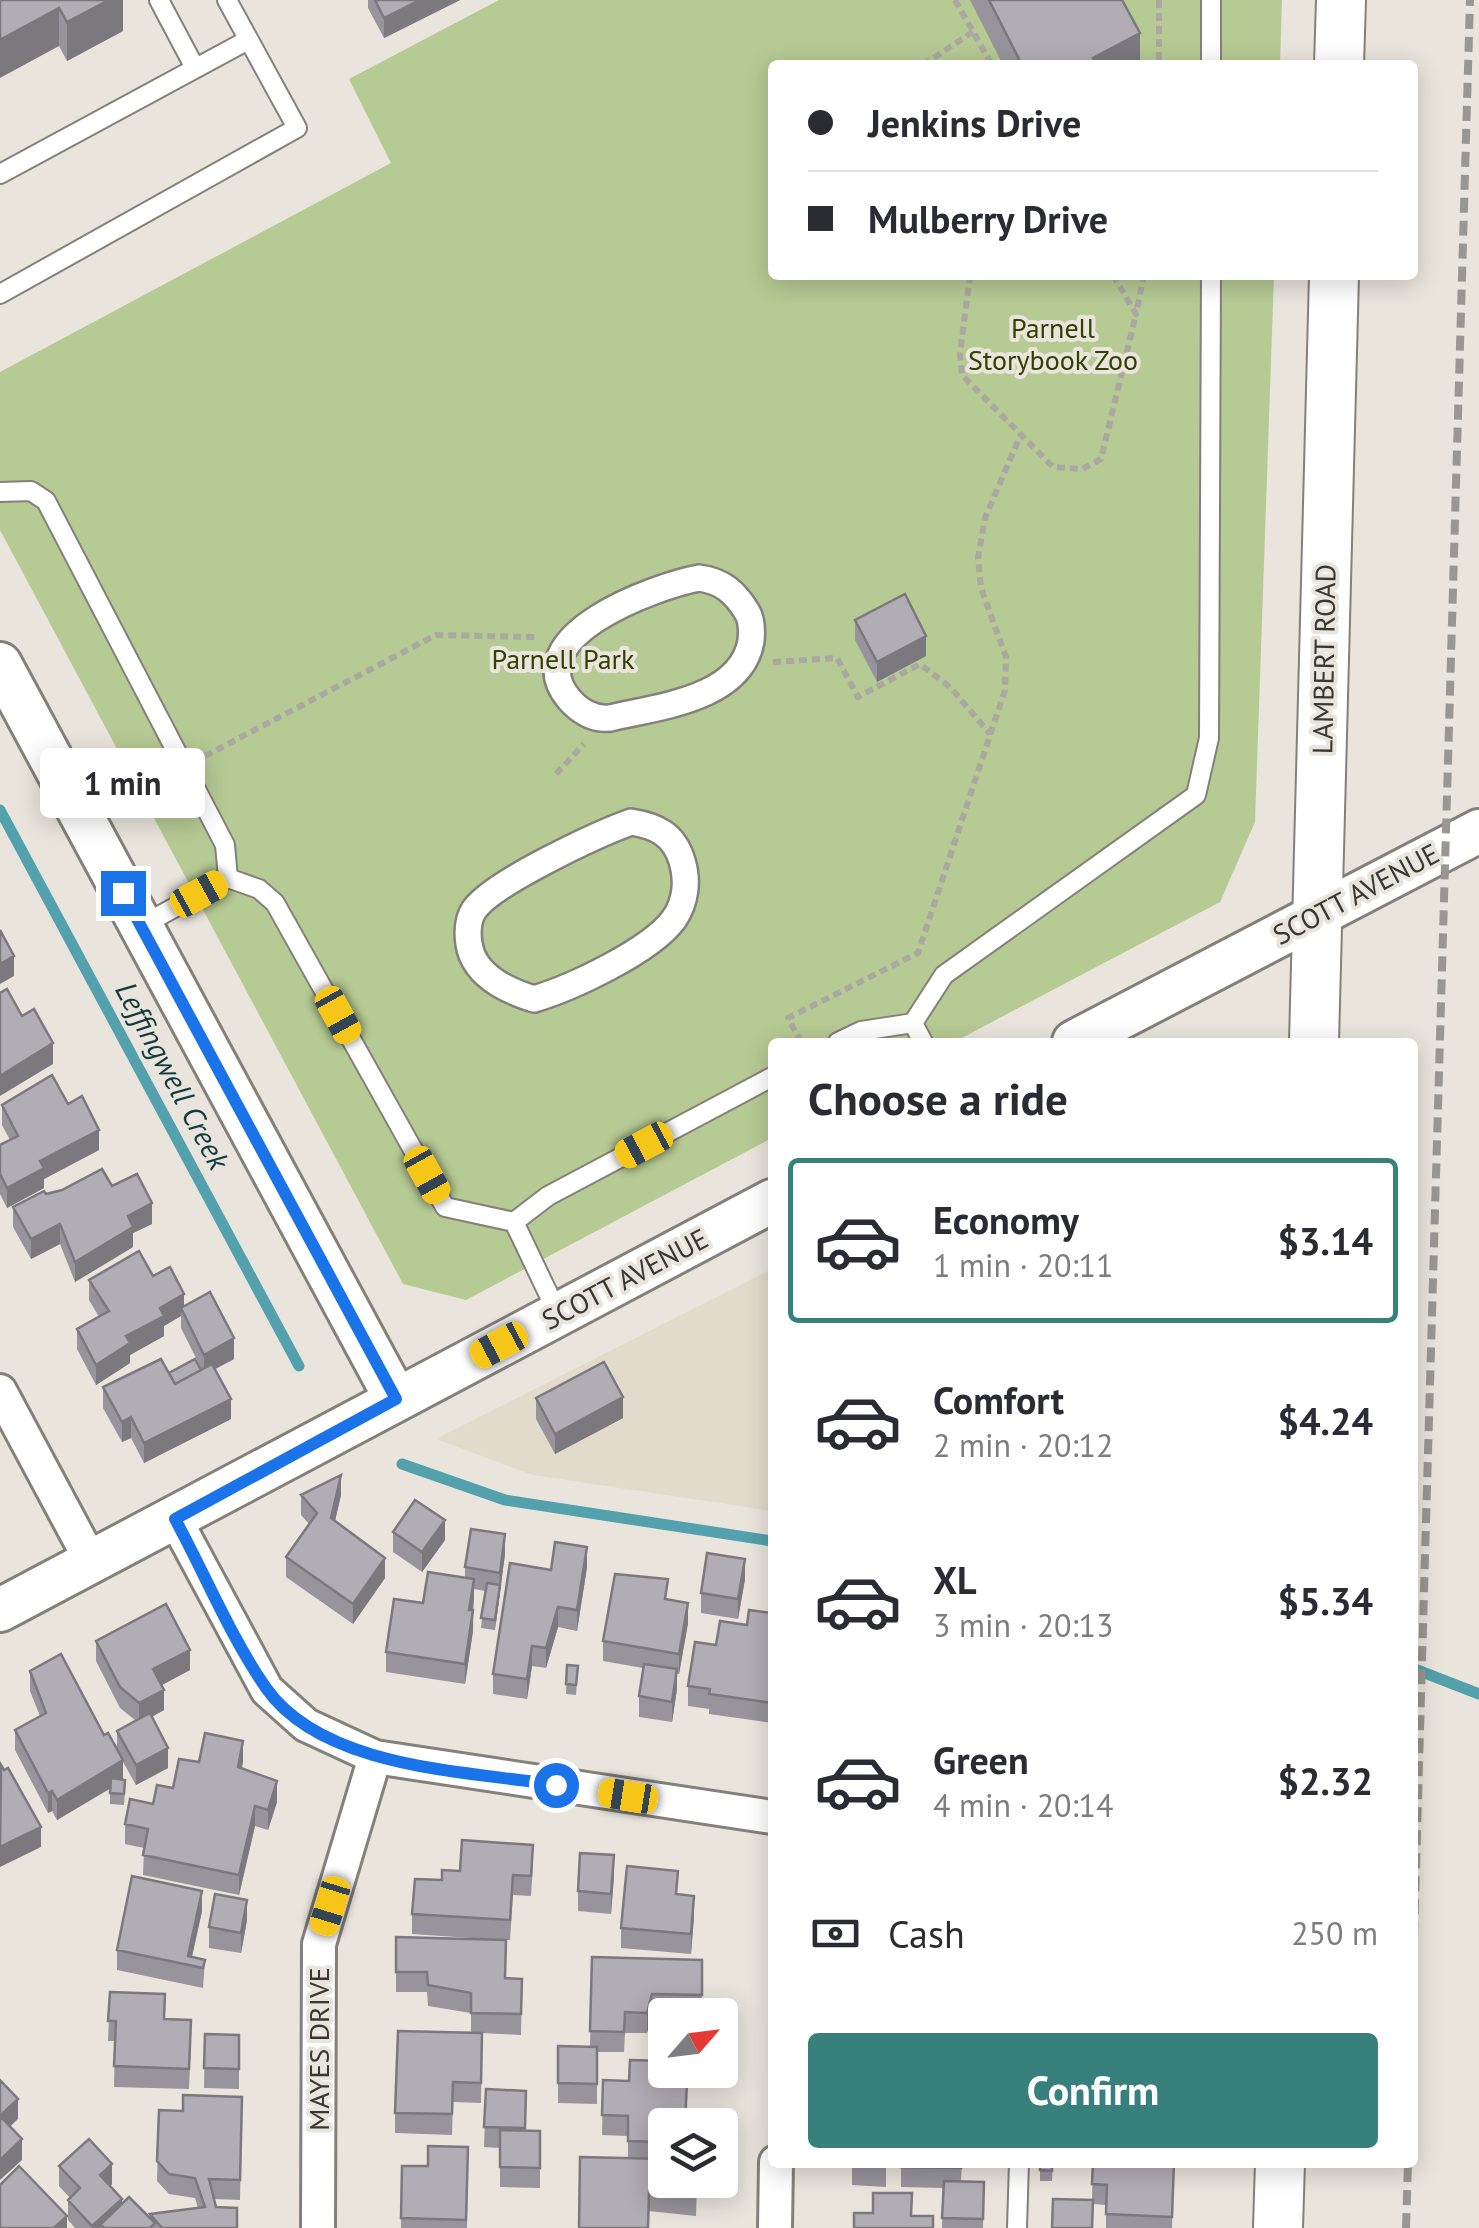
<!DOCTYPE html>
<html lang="en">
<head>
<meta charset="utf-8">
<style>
  :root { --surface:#fff; --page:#f2f2f3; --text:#2b2b33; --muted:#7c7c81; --line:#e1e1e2; --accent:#38807b }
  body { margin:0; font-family:"PT Sans",sans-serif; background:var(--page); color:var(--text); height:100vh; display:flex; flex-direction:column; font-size:38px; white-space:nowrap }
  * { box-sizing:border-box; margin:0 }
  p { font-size:32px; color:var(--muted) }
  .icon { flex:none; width:55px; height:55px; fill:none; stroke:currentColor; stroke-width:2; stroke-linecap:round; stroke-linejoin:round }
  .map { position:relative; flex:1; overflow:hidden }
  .side { position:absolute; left:768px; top:1038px; width:650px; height:1130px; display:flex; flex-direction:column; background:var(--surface); border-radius:10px; box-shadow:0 5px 25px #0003 }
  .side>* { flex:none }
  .top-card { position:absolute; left:768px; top:60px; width:650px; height:220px; border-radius:10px; box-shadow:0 5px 25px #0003; display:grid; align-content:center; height:220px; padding:0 40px; background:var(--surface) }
  .needle { width:65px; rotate:62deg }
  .tools { position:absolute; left:648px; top:1998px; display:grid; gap:20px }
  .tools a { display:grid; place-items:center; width:90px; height:90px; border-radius:10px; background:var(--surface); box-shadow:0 5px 25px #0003; font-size:50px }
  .end { position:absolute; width:45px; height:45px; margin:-22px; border:12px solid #1a73e8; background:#fff; box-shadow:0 0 0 5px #fff }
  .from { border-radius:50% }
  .bubble { position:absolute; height:70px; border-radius:10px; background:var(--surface); box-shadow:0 5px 25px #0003; font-size:32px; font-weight:800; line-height:70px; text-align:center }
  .car { position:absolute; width:30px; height:60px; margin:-30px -15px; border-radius:12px; box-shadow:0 0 8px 2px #0007; background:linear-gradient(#f5c518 24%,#345 0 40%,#f5c518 0 76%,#345 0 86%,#f5c518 0) }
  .top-card b { display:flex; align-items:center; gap:35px; height:95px; font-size:38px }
  .top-card b+b { border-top:2px solid var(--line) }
  .top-card i { width:25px; height:25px; background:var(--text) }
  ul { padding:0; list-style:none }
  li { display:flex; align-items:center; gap:30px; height:165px; margin:0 20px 15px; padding:0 20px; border:5px solid transparent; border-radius:10px }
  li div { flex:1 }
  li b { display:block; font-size:38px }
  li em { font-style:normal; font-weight:800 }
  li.current { border-color:var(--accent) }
  li>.icon { width:90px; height:90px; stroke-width:1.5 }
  h2 { padding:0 40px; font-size:45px; line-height:120px }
  .pay { display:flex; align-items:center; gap:25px; height:110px; padding:0 40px; font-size:38px }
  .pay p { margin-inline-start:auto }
  .button { display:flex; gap:20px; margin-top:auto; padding:20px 40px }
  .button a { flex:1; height:115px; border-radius:10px; background:var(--accent); color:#fff; font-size:40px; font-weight:800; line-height:115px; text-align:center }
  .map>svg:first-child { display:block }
  .built { fill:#e2dbcc }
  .green { fill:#b6ca94 }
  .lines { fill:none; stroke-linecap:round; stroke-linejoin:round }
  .stream { stroke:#52a1ad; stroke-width:11 }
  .service-casing { stroke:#84817a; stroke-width:22 }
  .pedestrian-casing { stroke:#84817a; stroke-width:30 }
  .minor-casing { stroke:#84817a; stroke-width:38 }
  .tertiary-casing { stroke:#84817a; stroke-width:48 }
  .secondary-casing { stroke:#84817a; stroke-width:52 }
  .path { stroke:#aba8a1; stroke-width:6; stroke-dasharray:8 5; stroke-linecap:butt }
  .service { stroke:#fff; stroke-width:18 }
  .pedestrian { stroke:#fff; stroke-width:25 }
  .minor { stroke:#fff; stroke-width:32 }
  .tertiary { stroke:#fff; stroke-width:42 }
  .secondary { stroke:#fff; stroke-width:48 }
  .rail { stroke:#999791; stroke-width:8; stroke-dasharray:15 8; stroke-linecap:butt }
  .wall { fill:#97959b }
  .shaded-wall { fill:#7b797e }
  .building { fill:#b0adb4; stroke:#7b797e; stroke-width:2.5 }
  .route { stroke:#1a73e8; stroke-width:12 }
  .labels { text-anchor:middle; stroke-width:8; stroke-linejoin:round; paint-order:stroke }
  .park-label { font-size:28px; fill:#304100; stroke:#e9e5dd }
  .street-label { font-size:28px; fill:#383734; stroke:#e9e5dd }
  .water-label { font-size:30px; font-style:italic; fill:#12393e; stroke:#e9e5dd }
</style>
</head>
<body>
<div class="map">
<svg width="1479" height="2228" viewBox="0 0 1479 2228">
  <rect width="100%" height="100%" fill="#e9e5dd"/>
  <path class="built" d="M772,1269V1511L533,1475L436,1439Z"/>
  <path class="green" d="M499,0H1282L1280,65H772V275H1274L1255,822L1220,902L954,1042H772V1138L466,1300L403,1284L0,530V372L391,163L349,79Z"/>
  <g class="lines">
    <path class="stream" d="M0,810L299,1366
      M402,1464L505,1500L772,1541
      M1412,1668L1479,1694"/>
    <g class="service-casing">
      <path id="service" d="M159,0L195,68
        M1211,65V0
        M0,174L248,40
        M0,294L297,128L227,0
        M0,492L31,491L46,501L225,845L228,878L141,926
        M228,878L259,889L275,903L445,1207L514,1222
        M838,1042L861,1031L913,1023
        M923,1042L913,1023L944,975L1196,795L1209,738L1211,275
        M558,1314L514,1222L548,1196L772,1077
        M1017,2228L1019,2162"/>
    </g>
    <g class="pedestrian-casing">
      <path id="pedestrian" d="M699,578C722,581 735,592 747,612C752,620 752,631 751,641C741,700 655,707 610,718C594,720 579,711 569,699C516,636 656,586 699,578Z
        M631,822C656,826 674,834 682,861C688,880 686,902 674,919C651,951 571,988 534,999C511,992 482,979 472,955C467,942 466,922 474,910C492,883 598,834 631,822Z"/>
    </g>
    <g class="minor-casing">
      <path id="minor" d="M0,1391L91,1561
        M175,1519L267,1690L306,1725L375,1757L772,1817
        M318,2228L319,1944L375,1757
        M775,2228L776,2162"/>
    </g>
    <g class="tertiary-casing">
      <path id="tertiary" d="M0,664L396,1399
        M1074,1042L1479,831
        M0,1610L772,1201"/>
    </g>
    <g class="secondary-casing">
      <path id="secondary" d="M1339,65L1341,0
        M1314,1042L1334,275
        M1278,2228L1280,2162"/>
    </g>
    <path class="path" d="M955,0L992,65
      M1159,0V65
      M923,65L974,31
      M970,275L960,354L962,375L1053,467L1082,469L1101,459L1136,314
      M1113,275L1136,314L1144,275
      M773,662L837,658L858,697L920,664L951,688L990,734
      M205,756L436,635L537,637
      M556,774L584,744
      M801,1042L788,1018L918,953L1005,690L1006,657L981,588L978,558L985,518L1021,434"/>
    <use href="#service" class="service"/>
    <use href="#pedestrian" class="pedestrian"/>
    <use href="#minor" class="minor"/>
    <use href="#tertiary" class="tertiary"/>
    <use href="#secondary" class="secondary"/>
    <path class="rail" d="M1412,2006L1470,0
      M1406,2228L1408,2162"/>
  </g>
  <path class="wall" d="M0,0H123V31L67,61L59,46Z
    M368,0H460L384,38L368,8Z
    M970,0H1122L1140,65H1003Z
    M855,620L926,656L877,682L855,640Z
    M68,1104L99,1150L44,1179V1188L7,1208L0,1194V1145L10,1140L2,1125V1105Z
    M112,1186L152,1224L133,1233V1247L75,1282L60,1244L31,1259L13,1227V1207L46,1194Z
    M153,1276L234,1359L215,1369L231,1419L144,1463L131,1438L122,1442L103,1408V1387L169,1373L202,1370L181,1328V1316L164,1326V1336L130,1355V1363L96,1385L77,1349V1329L99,1317L89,1300V1280Z
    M536,1398L623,1418L555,1454L536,1419Z
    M301,1495H341L335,1521L385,1578L353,1624L286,1577V1557L309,1524L301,1515Z
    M393,1532L445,1540L422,1572L393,1552Z
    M505,1554L495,1630L481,1628L485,1591L474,1589L473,1631L465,1684L386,1672V1652L423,1603L465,1578V1567Z
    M587,1567L577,1631L558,1627L546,1668L532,1666L527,1699L493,1694V1674L551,1570Z
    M745,1579L738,1619L701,1613V1593Z
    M668,1600L688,1623L679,1674H677V1689L672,1722L639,1717V1696L643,1668L603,1661V1641Z
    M772,1613V1723L709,1714V1709L688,1706V1686L747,1625Z
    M96,1641L190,1670L161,1685L164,1710L152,1717L168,1768L136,1785L123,1762V1780L125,1790L124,1805L110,1804V1788L57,1820L52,1811L48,1813L15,1750V1730L40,1716L30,1691V1671L104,1735L117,1749V1731L135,1720L120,1708L96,1661Z
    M567,1665L578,1666L576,1695L566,1694Z
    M243,1761L242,1769L277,1802L268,1830L255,1826L239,1895L143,1875L144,1848L125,1844V1824L173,1788L199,1762Z
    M533,1865L531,1896L513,1895L510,1940H506V1978L522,1979L521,2035L482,2033L481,2103L453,2102L452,2135L395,2133V2113L471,2033V2013L428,2006L427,1992H396V1937L501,1940L412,1934V1914L442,1880L460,1871Z
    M614,1875L611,1914L578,1911V1891Z
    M202,1911L192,1957L205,1960L203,1988L117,1970V1950Z
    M694,1916L691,1954L621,1948V1928Z
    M247,1920L241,1953L209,1948V1927Z
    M592,1957L702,1960V2015L652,2014L647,2033H625L624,2052H597V2104L558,2103V2046H590Z
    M110,1992L165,2019L191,2040L189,2089L114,2087L115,2041H108Z
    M205,2034L239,2035V2089L204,2088Z
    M603,2080L665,2125V2180H697L696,2216L649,2211L628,2158V2136L602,2135Z
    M486,2089L526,2091L525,2131H540V2188L500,2187V2148L484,2147Z
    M242,2097L240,2200L214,2199L216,2207L237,2228H75L68,2220V2200L70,2198L59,2186V2166L112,2184L110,2186L122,2204L150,2218V2214L198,2208L195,2198L169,2194L157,2181L159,2110L183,2111Z
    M468,2147L467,2228H401L402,2166H428Z
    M852,2162H886V2187L852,2185Z
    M901,2162H962L961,2182H984L983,2228H942L943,2188L901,2187Z
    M1040,2162H1053L1052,2181H1040Z
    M1093,2162H1174L1172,2228H1106V2205L1093,2204V2228H1052L1092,2200Z"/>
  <path class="shaded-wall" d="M109,0H123V31L67,61V22Z
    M420,0H460L384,38V18Z
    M59,8V46L0,78V40Z
    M1140,33V65H1093V58Z
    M926,636V656L877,682V662Z
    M14,956V976L0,984V964Z
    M53,1043V1064L0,1096V1076Z
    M99,1130V1150L44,1179V1188L7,1208V1188L40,1161Z
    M152,1203V1224L133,1233V1247L75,1282V1262L128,1216Z
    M60,1224V1244L31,1259V1239Z
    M184,1294V1314L181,1308V1316L164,1326V1336L130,1355V1363L96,1385V1365L160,1308Z
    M234,1338V1359L204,1375V1355Z
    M623,1397V1418L555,1454V1434Z
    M231,1399V1419L144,1463V1443Z
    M131,1417V1438L122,1442V1422Z
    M341,1475V1495L331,1538V1518Z
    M445,1520V1540L422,1572V1552Z
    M505,1534V1554L495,1630L500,1573Z
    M587,1547V1567L577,1631V1610Z
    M385,1558V1578L353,1624V1604Z
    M745,1559V1579L738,1619V1599Z
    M474,1579V1599L469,1630V1610Z
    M688,1603V1623L679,1674V1654Z
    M558,1607V1627L546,1668V1648Z
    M473,1610V1631L465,1684V1664Z
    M532,1646V1666L527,1699V1679Z
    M190,1650V1670L153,1690V1669Z
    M677,1669V1689L672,1722V1702Z
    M164,1690V1710L139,1723V1703Z
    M243,1741V1761L238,1788V1767Z
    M168,1748V1768L136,1785V1765Z
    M123,1760V1781L57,1820V1800Z
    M277,1781V1802L268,1830V1810Z
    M52,1791V1811L48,1813V1793Z
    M255,1806V1826L239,1895V1875Z
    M41,1827V1847L0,1867V1847Z
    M614,1855V1875L611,1914V1894Z
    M202,1891V1911L190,1965L188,1956Z
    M694,1896V1916L691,1954V1934Z
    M247,1900V1920L241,1953V1933Z
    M652,1994V2014L647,2033V2013Z
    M18,2099V2119L0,2136V2116Z
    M22,2139V2160L0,2180V2160Z
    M112,2164V2184L100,2195V2175Z
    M122,2199V2219L101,2224V2228H92V2226Z
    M67,2216V2228H55V2227Z"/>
  <path class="building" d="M0,0H109L67,22L59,8L0,40Z
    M375,0H420L384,18Z
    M989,0H1122L1140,33L1093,58L1097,65H1022Z
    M905,594L926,636L877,662L855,620Z
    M0,930L14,956L0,964Z
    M7,989L22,1016L34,1009L53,1043L0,1076V993Z
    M52,1075L68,1104L82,1096L99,1130L40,1161L44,1168L7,1188L0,1174V1145L18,1136L2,1105Z
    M102,1169L112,1186L137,1174L152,1203L128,1216L133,1227L75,1262L60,1224L31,1239L13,1207L44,1191L46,1194L62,1190Z
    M139,1251L153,1276L170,1267L184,1294L160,1308L164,1316L126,1336L130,1343L96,1365L77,1329L109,1311L89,1280Z
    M210,1292L234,1338L204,1355L181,1308Z
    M161,1359L175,1384L212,1364L231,1399L144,1443L131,1417L122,1422L103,1387Z
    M195,1359L201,1370L175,1384L169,1373Z
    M604,1362L623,1397L555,1434L536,1398Z
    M341,1475L331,1518L385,1558L353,1604L286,1557L317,1513L301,1495Z
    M415,1500L445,1520L422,1552L393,1532Z
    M471,1529L505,1534L500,1573L465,1567Z
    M555,1542L587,1547L577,1610L558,1607L546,1648L532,1646L527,1679L493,1674L510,1563L551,1570Z
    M707,1553L745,1559L738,1599L701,1593Z
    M428,1572L474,1579L469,1610H473L465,1664L386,1652L394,1599L423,1603Z
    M615,1574L668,1579L665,1599L688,1603L679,1654L603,1641Z
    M487,1583L500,1585L495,1620L481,1618Z
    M166,1604L190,1650L153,1669L164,1690L139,1703L120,1687L96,1641Z
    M749,1610L772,1613V1703L709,1694L710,1689L688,1686L695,1642L716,1645L720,1621L747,1625Z
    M61,1654L104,1735L108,1733L123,1760L57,1800L52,1791L48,1793L15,1730L46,1713L30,1671Z
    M644,1664L677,1669L672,1702L639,1696Z
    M567,1665L578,1666L576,1685L566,1684Z
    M150,1713L168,1748L136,1765L117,1731Z
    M205,1733L243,1741L238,1767L277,1781L268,1810L255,1806L239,1875L143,1855L148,1829L125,1824L130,1799L153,1804L157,1785L173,1788L179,1759L199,1762Z
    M1,1765L4,1770L8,1768L41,1827L0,1847Z
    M111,1778L125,1780L124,1794L110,1793Z
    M462,1840L533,1845L531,1876L513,1875L510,1920L412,1914L415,1879L442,1880V1870L460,1871Z
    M580,1853L614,1855L611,1894L578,1891Z
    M627,1866L678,1871L676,1894L694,1896L691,1934L621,1928Z
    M132,1876L202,1891L188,1956L205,1960L203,1968L117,1950Z
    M215,1894L247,1900L241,1933L209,1927Z
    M396,1937L506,1940L505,1978L522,1979L521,2014L471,2013V1993L428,1985L427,1972H396Z
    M592,1957L702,1960V1995L652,1994L647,2013L625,2012L624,2032L590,2031Z
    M110,1992L165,1994L164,2019L191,2020L189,2069L114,2066L116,2021H108Z
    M398,2031L482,2033L481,2083L453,2082L452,2114L395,2113Z
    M205,2034L239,2035V2069L204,2068Z
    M558,2046L597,2047V2084L558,2083Z
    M630,2060L664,2061V2081L687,2082L685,2125H665V2142L628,2141V2116L602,2115L603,2080L629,2081Z
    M0,2080L18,2099L0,2116L22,2139L0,2160Z
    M486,2089L526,2091L525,2128L484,2127Z
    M183,2095L242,2097L240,2180L209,2179L216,2207L237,2208V2228H162L150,2214L205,2207L195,2178L169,2174L157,2161L159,2110L183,2111Z
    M500,2130L540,2131V2168L500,2167Z
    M89,2139L112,2164L100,2175L122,2199L92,2226L68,2200L80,2188L59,2166Z
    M428,2146L468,2147L466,2220L401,2218L402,2166H428Z
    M580,2157L665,2159V2180H696V2195L649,2191L648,2228H579Z
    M852,2162H886V2166L852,2165Z
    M901,2162H961V2168L901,2167Z
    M1040,2162H1052V2171L1040,2170Z
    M1093,2162H1174L1172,2217L1106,2214L1107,2185L1092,2184Z
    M19,2166L67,2216L55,2227L57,2228H0V2185Z
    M944,2181L984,2182L983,2219L942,2218Z
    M873,2193H912L911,2216H933V2228H854V2213H873Z
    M129,2197L155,2223L150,2228H104L101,2224Z
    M1053,2199L1093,2200L1092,2228H1052Z"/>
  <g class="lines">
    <path class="route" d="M123,893L396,1399L175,1519C205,1574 230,1636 266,1688C323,1769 467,1771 556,1785"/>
  </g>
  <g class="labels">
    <g class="park-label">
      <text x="1053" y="338">Parnell<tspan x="1053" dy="32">Storybook Zoo</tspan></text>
      <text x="563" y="669">Parnell Park</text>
    </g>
    <g class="street-label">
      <text transform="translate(1324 659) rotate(-89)" y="10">LAMBERT ROAD</text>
      <text transform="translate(1356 894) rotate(-28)" y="10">SCOTT AVENUE</text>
      <text transform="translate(625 1279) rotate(-28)" y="10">SCOTT AVENUE</text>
      <text transform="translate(319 2049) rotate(-90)" y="10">MAYES DRIVE</text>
    </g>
    <g class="water-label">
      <text transform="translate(172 1076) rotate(62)" y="10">Leffingwell Creek</text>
    </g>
  </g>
</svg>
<div class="tools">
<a><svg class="needle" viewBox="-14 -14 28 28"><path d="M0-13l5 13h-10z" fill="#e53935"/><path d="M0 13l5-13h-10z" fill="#7c7c81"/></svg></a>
<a><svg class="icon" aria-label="layers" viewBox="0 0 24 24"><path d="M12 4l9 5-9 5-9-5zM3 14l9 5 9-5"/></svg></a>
</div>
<i class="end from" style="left:556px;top:1785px"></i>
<i class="end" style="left:123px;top:893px"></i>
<div class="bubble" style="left:40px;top:748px;width:165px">1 min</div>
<i class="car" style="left:199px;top:894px;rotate:61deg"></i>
<i class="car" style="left:338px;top:1015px;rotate:151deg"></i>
<i class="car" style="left:644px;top:1145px;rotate:242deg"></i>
<i class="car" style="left:427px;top:1175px;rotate:151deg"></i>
<i class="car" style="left:499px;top:1345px;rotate:242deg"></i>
<i class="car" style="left:628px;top:1796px;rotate:279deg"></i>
<i class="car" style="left:330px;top:1906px;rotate:197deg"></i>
<div class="top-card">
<b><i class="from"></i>Jenkins Drive</b>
<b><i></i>Mulberry Drive</b>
</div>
<section class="side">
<h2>Choose a ride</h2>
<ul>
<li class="current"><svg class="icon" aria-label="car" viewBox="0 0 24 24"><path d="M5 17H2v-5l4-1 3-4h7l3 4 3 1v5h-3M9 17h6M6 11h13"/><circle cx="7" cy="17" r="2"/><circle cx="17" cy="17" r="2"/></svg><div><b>Economy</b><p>1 min · 20:11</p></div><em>$3.14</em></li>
<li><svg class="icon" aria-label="car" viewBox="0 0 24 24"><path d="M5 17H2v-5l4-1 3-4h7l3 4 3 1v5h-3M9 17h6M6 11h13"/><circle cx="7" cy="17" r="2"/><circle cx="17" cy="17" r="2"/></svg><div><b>Comfort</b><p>2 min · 20:12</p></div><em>$4.24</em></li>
<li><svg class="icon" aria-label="car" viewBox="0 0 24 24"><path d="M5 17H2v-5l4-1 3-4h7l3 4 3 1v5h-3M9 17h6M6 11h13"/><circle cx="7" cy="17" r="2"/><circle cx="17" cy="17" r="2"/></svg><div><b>XL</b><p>3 min · 20:13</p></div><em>$5.34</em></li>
<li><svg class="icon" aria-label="car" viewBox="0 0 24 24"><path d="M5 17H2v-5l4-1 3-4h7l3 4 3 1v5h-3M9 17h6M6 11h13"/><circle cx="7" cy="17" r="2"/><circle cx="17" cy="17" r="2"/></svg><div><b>Green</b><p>4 min · 20:14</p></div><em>$2.32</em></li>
</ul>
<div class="pay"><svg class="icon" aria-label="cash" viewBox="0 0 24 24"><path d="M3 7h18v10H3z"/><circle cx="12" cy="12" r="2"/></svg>Cash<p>250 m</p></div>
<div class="button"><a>Confirm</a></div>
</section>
</div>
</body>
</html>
